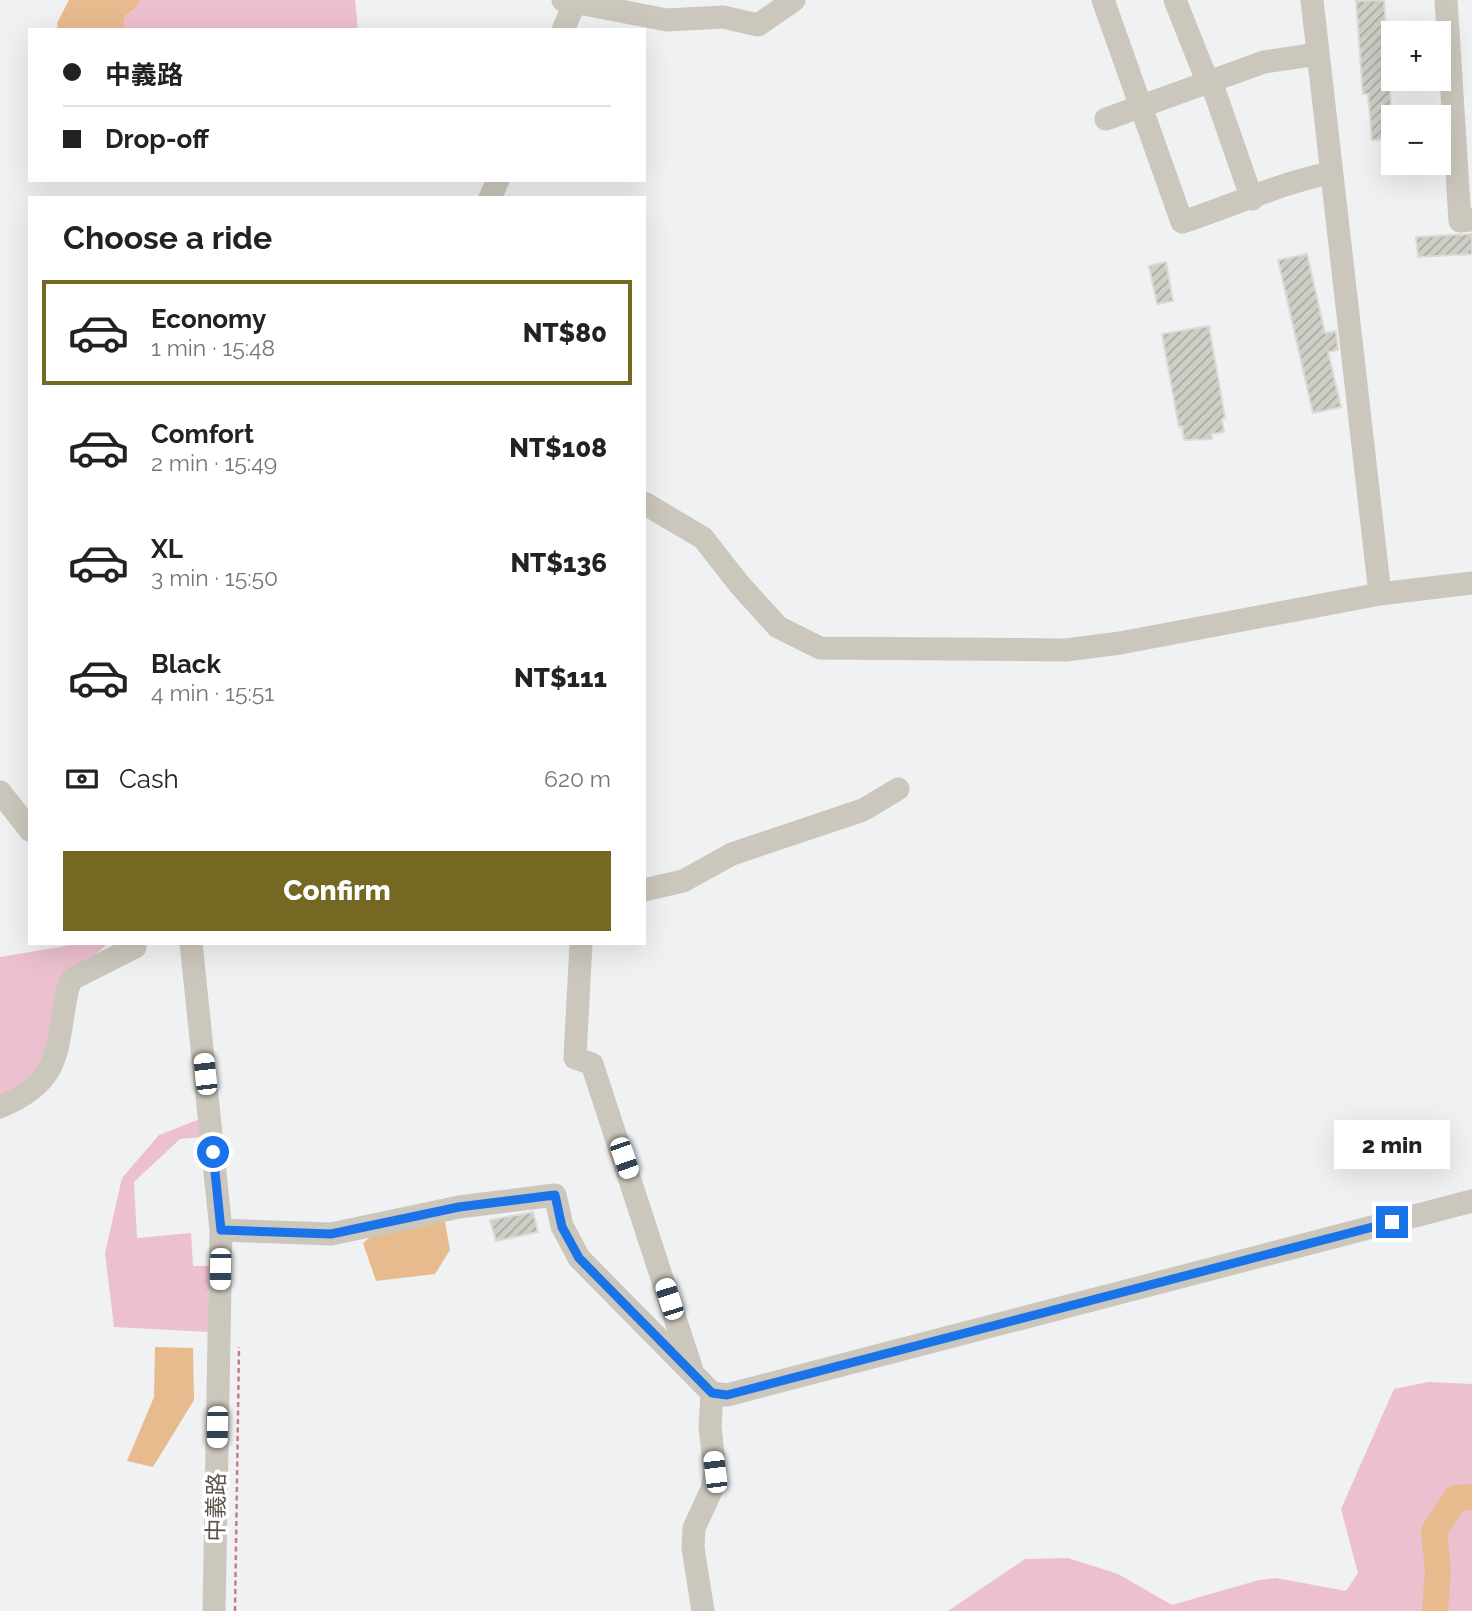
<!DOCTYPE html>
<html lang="en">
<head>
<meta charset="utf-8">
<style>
  :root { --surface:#fff; --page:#f6f6f6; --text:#222; --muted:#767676; --line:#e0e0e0; --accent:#746822 }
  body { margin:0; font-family:Raleway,"Noto Sans TC",sans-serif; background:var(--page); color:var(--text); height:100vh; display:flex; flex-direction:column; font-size:26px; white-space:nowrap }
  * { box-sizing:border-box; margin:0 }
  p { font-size:23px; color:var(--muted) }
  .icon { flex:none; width:38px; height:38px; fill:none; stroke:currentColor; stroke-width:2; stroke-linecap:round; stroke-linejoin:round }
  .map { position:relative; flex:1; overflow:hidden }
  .panel { position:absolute; left:28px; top:196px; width:618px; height:749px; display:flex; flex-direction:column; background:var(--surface); border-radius:0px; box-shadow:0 7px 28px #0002 }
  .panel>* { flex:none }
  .banner { position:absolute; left:28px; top:28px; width:618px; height:154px; border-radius:0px; box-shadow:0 7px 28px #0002; display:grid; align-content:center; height:154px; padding:0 35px; background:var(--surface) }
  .tools { position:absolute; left:1381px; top:21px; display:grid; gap:14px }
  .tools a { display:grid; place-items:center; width:70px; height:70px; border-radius:0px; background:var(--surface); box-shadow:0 7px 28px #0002; font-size:35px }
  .end { position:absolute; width:32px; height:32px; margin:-16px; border:9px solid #1a73e8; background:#fff; box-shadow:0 0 0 4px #fff }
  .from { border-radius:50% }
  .bubble { position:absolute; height:49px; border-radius:0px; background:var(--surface); box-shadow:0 7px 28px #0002; font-size:23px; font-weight:800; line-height:49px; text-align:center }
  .car { position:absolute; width:21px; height:42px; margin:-21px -10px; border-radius:9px; box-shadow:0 0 5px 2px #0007; background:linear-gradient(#fff 24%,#345 0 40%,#fff 0 76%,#345 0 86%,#fff 0) }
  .banner b { display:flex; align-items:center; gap:24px; height:66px; font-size:26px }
  .banner b+b { border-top:2px solid var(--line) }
  .banner i { width:18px; height:18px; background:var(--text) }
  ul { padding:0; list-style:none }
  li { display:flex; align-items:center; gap:21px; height:105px; margin:0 14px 10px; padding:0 21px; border:4px solid transparent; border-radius:0px }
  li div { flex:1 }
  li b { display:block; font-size:26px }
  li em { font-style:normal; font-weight:800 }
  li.current { border-color:var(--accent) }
  li>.icon { width:63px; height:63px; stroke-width:1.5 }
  h2 { padding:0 35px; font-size:32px; line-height:84px }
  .pay { display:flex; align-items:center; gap:18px; height:77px; padding:0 35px; font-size:26px }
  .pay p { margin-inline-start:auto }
  .action { display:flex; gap:14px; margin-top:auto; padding:14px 35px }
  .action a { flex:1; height:80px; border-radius:0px; background:var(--accent); color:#fff; font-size:28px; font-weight:800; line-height:80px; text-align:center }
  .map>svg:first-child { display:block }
  .grass { fill:#edc0cf }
  .water { fill:#e8bb8f }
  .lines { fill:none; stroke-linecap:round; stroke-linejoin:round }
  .river { stroke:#e8bb8f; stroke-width:26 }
  .building { fill:url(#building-hatch); stroke:#dbdad4; stroke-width:2 }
  .path { stroke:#ca7a8a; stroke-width:2.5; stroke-dasharray:5 3.5; stroke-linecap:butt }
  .minor { stroke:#ccc7bc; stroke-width:23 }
  .route { stroke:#1a73e8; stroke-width:9 }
  .labels { text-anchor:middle; stroke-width:7; stroke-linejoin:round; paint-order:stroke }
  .street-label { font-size:23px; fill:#5c5748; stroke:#fff }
</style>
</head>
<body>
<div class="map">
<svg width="1472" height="1611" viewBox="0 0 1472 1611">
  <defs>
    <pattern id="building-hatch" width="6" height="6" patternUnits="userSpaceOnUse" patternTransform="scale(1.75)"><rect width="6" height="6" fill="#cecec7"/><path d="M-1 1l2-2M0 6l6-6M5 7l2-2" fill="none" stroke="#aaaaa4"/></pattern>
  </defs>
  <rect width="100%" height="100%" fill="#eff1f2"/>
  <path class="grass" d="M141,0H355L358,30H124L125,16L136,8Z
    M83,943H109L87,961L48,1081L0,1106V957Z
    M200,1119L202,1137L180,1139L134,1182L137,1238L191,1233L193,1266H209L208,1332L114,1327L105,1253L122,1178L159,1135Z
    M1428,1382L1472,1384V1611H948L1025,1559L1068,1558L1118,1574L1172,1605L1259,1580L1276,1578L1346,1591L1358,1573L1341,1509L1394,1389Z"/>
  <path class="water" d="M69,0H141L136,8L125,16L124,30H58L57,23Z
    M426,1214L445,1222L450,1250L435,1274L376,1281L363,1243L387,1223Z
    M155,1347L193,1348L194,1400L153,1467L127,1461L154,1397Z"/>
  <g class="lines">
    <path class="river" d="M1435,1611L1438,1570L1434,1531L1456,1498L1472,1497"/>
  </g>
  <path class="building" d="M1384,0L1393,139L1372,140L1368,94H1363L1356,1Z
    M1472,234V254L1418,257L1416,237Z
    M1307,254L1325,333L1336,331L1338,350L1328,352L1341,407L1313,413L1278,260Z
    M1166,262L1173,301L1157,304L1149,266Z
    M1209,326L1225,418L1222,419L1224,432L1211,434L1212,439L1184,440L1182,426L1179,427L1162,334Z
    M533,1212L538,1232L496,1241L490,1220Z"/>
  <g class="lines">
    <path class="path" d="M235,1611L239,1347"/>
    <path class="minor" d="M563,0L667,20L723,17L758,25L794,0
      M1103,0L1182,222C1232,206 1280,183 1330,173
      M1175,0L1204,73L1213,87L1252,199
      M1312,0L1380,594
      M1446,0L1460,221L1472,220
      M563,30L576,0
      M1106,119L1264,62L1318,54
      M490,198L498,180
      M644,503L703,538L739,584L778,627L820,648L1066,650L1120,643L1380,594L1472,583
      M0,792L30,830
      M644,890L683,881L732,854L863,810L898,789
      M191,943L221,1230L214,1611
      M581,943L575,1058L592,1064L691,1367
      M0,1107C65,1080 55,1048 68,987L72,979L135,947
      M221,1230L331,1234L459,1207L555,1195L562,1226L579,1258L712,1393L727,1395L1472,1201
      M703,1611L693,1548L694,1528L712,1489L715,1472L710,1427L712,1393"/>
  </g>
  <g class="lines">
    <path class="route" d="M213,1152L221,1230L331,1234L459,1207L555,1195L562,1227L579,1258L712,1393L727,1395L1392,1222"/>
  </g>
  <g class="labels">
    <g class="street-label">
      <text transform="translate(216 1507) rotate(-89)" y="8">中義路</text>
    </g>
  </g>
</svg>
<div class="tools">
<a>+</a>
<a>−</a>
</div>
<i class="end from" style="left:213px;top:1152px"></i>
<i class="end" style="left:1392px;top:1222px"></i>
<div class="bubble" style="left:1334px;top:1120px;width:116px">2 min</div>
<i class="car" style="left:205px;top:1074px;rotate:354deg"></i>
<i class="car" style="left:624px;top:1158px;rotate:161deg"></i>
<i class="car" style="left:220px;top:1269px;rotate:181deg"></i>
<i class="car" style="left:669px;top:1299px;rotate:342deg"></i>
<i class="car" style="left:217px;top:1427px;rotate:181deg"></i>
<i class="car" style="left:715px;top:1472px;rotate:353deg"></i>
<div class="banner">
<b><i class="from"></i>中義路</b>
<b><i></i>Drop-off</b>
</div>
<section class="panel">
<h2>Choose a ride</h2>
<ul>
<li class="current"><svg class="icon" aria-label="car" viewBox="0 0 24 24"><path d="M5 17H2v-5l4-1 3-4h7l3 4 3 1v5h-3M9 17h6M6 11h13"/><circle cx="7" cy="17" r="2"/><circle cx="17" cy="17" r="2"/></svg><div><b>Economy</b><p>1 min · 15:48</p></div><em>NT$80</em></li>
<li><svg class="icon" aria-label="car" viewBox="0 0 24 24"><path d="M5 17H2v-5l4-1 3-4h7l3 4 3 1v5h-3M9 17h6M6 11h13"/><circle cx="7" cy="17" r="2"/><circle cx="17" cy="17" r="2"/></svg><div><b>Comfort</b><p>2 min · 15:49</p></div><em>NT$108</em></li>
<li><svg class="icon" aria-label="car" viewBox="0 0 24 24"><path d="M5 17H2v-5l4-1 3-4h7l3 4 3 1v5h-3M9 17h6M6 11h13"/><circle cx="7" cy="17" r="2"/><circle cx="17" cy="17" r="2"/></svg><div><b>XL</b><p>3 min · 15:50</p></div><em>NT$136</em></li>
<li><svg class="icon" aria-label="car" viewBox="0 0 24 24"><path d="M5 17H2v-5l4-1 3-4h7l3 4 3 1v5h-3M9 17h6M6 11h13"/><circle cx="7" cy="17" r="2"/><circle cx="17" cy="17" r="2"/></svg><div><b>Black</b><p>4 min · 15:51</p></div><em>NT$111</em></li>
</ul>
<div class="pay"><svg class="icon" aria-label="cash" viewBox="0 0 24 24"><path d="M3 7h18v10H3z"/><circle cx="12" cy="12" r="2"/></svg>Cash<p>620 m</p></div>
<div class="action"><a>Confirm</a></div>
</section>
</div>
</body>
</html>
